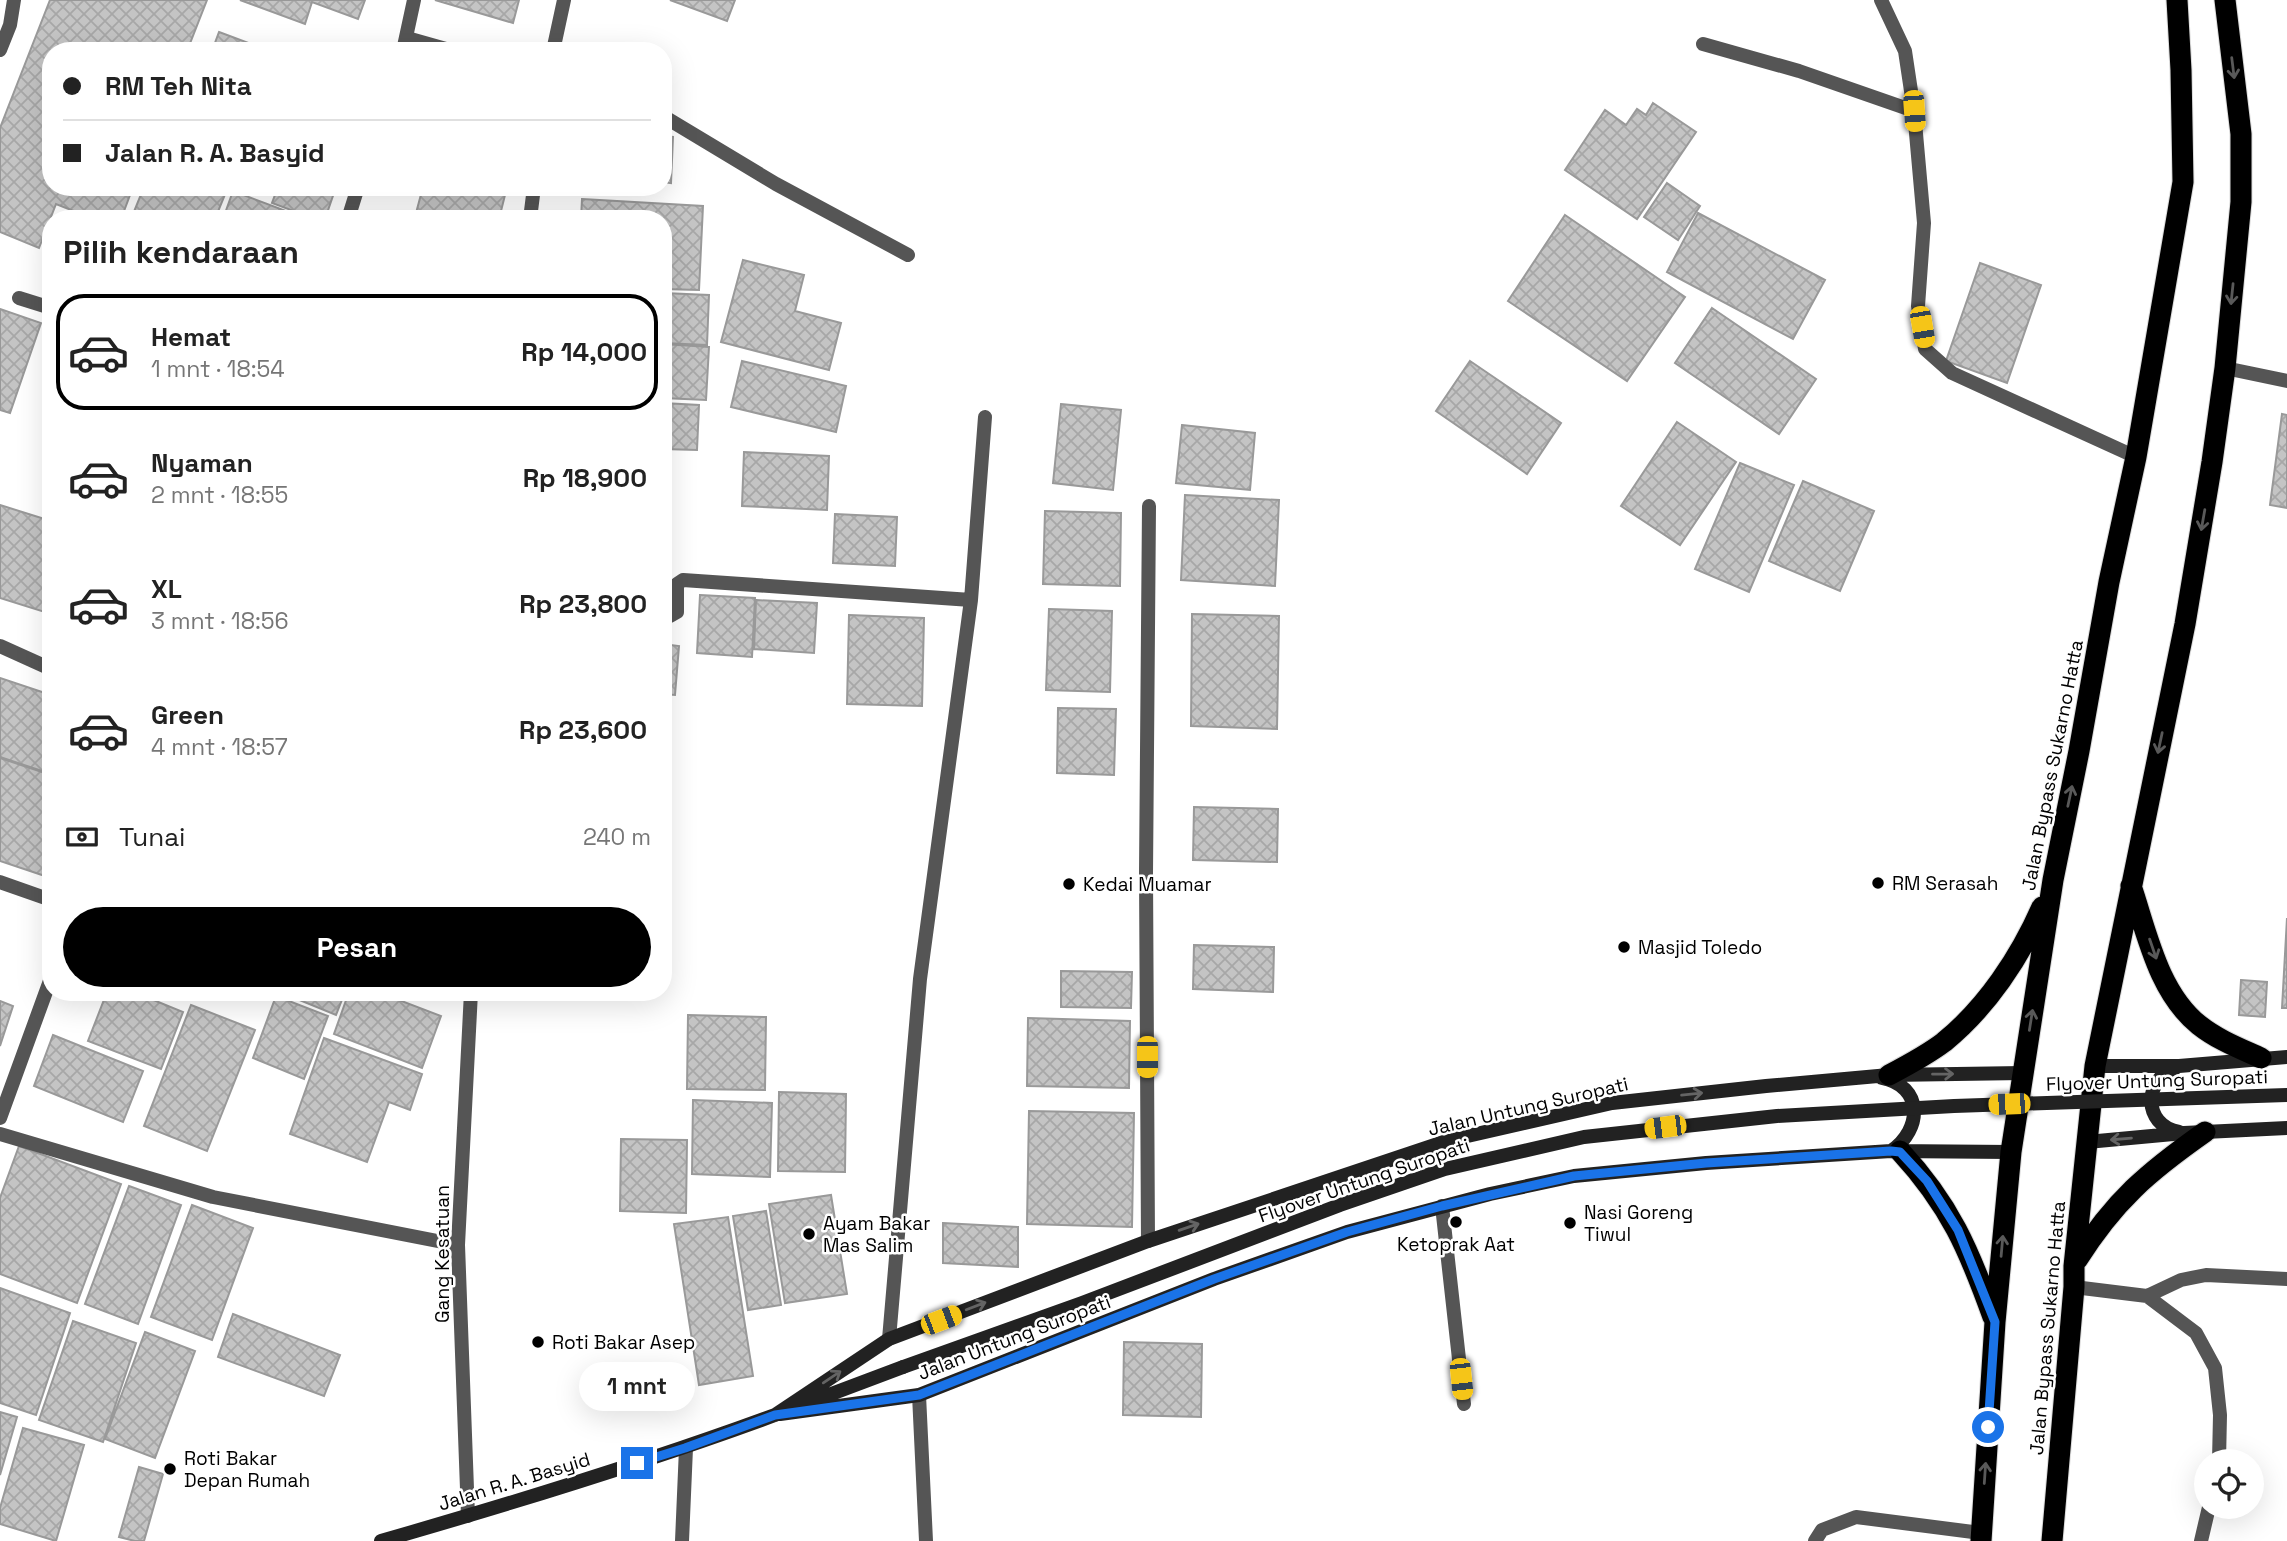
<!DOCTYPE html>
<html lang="id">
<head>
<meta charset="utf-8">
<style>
  :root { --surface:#fff; --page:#f2f2f2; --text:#222; --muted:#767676; --line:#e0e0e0; --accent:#000 }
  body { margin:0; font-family:"Space Grotesk",sans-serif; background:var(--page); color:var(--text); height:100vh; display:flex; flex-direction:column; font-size:26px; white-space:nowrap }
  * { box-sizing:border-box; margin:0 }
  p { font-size:23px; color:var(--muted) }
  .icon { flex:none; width:38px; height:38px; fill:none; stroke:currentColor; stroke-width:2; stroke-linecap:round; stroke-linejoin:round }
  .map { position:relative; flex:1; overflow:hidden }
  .sheet { position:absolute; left:42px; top:210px; width:630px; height:791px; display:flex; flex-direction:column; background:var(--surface); border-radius:28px; box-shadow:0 7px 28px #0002 }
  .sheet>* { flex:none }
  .guide { position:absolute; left:42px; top:42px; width:630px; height:154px; border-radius:28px; box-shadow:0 7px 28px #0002; display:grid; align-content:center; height:154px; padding:0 21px; background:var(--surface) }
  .buttons { position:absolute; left:2194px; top:1449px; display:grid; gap:14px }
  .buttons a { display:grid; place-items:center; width:70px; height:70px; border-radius:50%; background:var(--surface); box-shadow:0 7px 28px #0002; font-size:35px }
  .end { position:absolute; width:32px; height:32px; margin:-16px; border:9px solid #1a73e8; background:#fff; box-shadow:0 0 0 4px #fff }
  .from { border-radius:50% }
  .bubble { position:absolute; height:49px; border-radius:24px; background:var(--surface); box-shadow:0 7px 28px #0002; font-size:23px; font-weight:700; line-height:49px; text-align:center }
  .car { position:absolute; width:21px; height:42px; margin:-21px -10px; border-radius:9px; box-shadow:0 0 5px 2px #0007; background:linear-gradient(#f5c518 24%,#345 0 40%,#f5c518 0 76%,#345 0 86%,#f5c518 0) }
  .guide b { display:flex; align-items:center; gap:24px; height:66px; font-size:26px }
  .guide b+b { border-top:2px solid var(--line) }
  .guide i { width:18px; height:18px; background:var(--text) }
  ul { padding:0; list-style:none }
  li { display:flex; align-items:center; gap:21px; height:116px; margin:0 14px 10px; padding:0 7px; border:4px solid transparent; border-radius:28px }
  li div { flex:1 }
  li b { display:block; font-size:26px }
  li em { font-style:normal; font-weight:700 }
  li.active { border-color:var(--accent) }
  li>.icon { width:63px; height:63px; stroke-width:1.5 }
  h2 { padding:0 21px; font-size:32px; line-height:84px }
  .pay { display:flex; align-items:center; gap:18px; height:77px; padding:0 21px; font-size:26px }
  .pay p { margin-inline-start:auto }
  .cta { display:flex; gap:14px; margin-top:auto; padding:14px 21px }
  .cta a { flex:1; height:80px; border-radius:42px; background:var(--accent); color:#fff; font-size:28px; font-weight:700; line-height:80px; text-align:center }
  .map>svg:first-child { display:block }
  .building { fill:url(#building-cross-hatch); stroke:#999; stroke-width:2 }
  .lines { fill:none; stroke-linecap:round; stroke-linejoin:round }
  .highway-casing { stroke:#dbdbdb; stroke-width:23 }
  .lane { stroke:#555; stroke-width:14 }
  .street { stroke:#555; stroke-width:14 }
  .secondary { stroke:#222; stroke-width:14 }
  .highway { stroke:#000; stroke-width:21 }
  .secondary-bridge { stroke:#222; stroke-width:14 }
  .oneway { stroke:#595959 }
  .oneway2 { stroke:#646464 }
  .route { stroke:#1a73e8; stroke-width:9 }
  .poi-dot { fill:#000; stroke:#fff; stroke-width:2.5 }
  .labels { text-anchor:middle; stroke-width:5; stroke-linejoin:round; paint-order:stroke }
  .street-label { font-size:19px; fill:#000; stroke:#fff }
  .poi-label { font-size:19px; fill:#000; stroke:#fff; text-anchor:start }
</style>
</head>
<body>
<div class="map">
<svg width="2287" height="1541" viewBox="0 0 2287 1541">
  <defs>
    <pattern id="building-cross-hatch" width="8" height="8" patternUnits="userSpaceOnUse" patternTransform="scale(1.75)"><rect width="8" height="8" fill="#c4c4c4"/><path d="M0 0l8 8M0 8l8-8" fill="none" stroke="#a7a7a7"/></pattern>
  </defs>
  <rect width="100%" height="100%" fill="#fff"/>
  <path class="building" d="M50,0H207L187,51H51V187H133L121,219H94L56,204L39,248L0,232V128Z
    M240,0H365L358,19L312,2L305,24Z
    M435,0H519L513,23Z
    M670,0H735L727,21Z
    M219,32L270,51H212Z
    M1653,103L1696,132L1637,219L1565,170L1605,110L1626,125L1637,109L1646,115Z
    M663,136L673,137L671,183L663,182Z
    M1667,183L1700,206L1678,240L1644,217Z
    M144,187H228L215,219H131Z
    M278,187H336L325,219H315L272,203Z
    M423,187H492L506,191L499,219H437L416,213Z
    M233,191L307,219H223Z
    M582,199L703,206L699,290L663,289V219H581Z
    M1698,213L1825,280L1793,339L1667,272Z
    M1565,215L1685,297L1627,381L1508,301Z
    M743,260L804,275L795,311L841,323L829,370L721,342Z
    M1980,263L2041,285L2007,383L1946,361Z
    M663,293L709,295L707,345L663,343Z
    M1712,308L1816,379L1779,434L1675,363Z
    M0,309L41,323L10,413L0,410Z
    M663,344L709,347L706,400L663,398Z
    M742,361L846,386L836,432L731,407Z
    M1470,361L1561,423L1527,474L1436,411Z
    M663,403L699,405L697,450L663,449Z
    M1061,404L1121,410L1113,490L1053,483Z
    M2282,414L2287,415V508L2270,505Z
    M1677,422L1736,462L1680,545L1621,506Z
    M1182,425L1255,433L1250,490L1176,483Z
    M744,452L829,456L827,510L742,506Z
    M663,455H671L669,510H663Z
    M1740,463L1794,485L1749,592L1695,569Z
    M1803,481L1874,511L1840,591L1769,561Z
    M1185,495L1279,500L1275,586L1181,580Z
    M0,505L51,521V614L0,598Z
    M1045,511L1121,513L1120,586L1043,584Z
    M835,514L897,517L895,566L833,563Z
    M663,515L670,516V612L663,611Z
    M700,595L755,598L752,657L697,653Z
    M756,600L817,603L814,653L754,649Z
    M1049,609L1112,611L1110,692L1046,690Z
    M1192,614L1279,616L1277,729L1191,726Z
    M849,615L924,618L922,706L847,704Z
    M663,644L679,646L675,695L663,694Z
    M0,678L51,695V774L0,757Z
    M1058,708L1116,709L1114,775L1057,773Z
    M0,758L51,775V878L0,861Z
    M1194,807L1278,809L1277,862L1193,860Z
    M2287,918V1008H2282Z
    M1194,945L1274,947L1273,992L1193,989Z
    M1061,971L1132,972L1131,1008L1061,1007Z
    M2241,980L2267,982L2265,1017L2239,1015Z
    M107,992H134L183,1012L161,1069L88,1041Z
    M280,992H345L336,1015Z
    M349,992H378L441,1016L422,1068L334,1034Z
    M276,996L328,1016L304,1079L253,1058Z
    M0,1001L13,1006L0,1046Z
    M191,1005L255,1030L207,1151L144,1126Z
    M688,1015L766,1017L765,1090L687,1089Z
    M1028,1018L1130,1021L1129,1088L1027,1086Z
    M53,1035L143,1071L123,1122L34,1086Z
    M324,1038L422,1074L410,1110L389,1102L367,1162L290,1134Z
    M779,1092L846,1094L845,1172L778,1171Z
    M693,1100L772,1103L770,1177L692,1174Z
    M1029,1111L1134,1113L1132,1227L1027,1224Z
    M621,1139L687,1140L686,1213L620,1211Z
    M19,1146L121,1184L77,1303L0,1274V1198Z
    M129,1186L181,1205L138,1324L85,1304Z
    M831,1195L847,1294L785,1303L769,1204Z
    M192,1205L253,1228L212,1340L151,1317Z
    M766,1211L781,1305L748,1310L733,1216Z
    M728,1217L753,1376L699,1385L674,1224Z
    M943,1223L1018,1227V1267L943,1263Z
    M0,1288L70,1313L36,1415L0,1403Z
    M233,1314L340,1355L324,1396L218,1357Z
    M73,1321L136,1343L103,1442L39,1420Z
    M145,1332L195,1351L155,1458L105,1439Z
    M1124,1342L1202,1344L1201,1417L1123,1415Z
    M0,1412L17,1417L0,1475Z
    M23,1428L84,1445L56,1541L0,1524V1508Z
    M139,1467L163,1474L144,1541H135L119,1537Z"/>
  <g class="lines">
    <g class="highway-casing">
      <path id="highway" d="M2131,886C2147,933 2158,992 2199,1025C2218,1040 2239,1048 2261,1058
        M1889,1075C1908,1065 1927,1055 1944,1042C1987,1007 2020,957 2042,907
        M1900,1151C1950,1205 1969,1250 1993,1317
        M2077,1260C2114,1201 2148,1172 2205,1132
        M1981,1541L1995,1322L2011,1152L2053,880L2079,751L2109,582L2136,457L2183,182L2181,70L2177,0
        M2052,1541L2074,1287V1266L2095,1066L2185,624L2212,462L2225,368L2241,202V134L2225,0"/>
    </g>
    <path class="lane" d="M1703,44L1799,71L1914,111
      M1442,1206L1464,1404
      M2074,1287L2147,1296L2196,1333L2215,1368L2220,1415L2219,1461
      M2147,1296L2181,1280L2206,1275L2287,1279
      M1815,1541L1822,1530L1856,1517L1981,1533
      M2201,1541L2209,1507"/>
    <path class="street" d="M1881,0L1905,51L1914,111L1924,223L1918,306L1925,349L1952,373L2136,457
      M407,38L453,51
      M0,50L10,25L14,0
      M403,51L414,0
      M553,51L564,0
      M663,116L776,184L908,255
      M348,219L358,187
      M530,219L534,187
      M19,298L51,308
      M2225,368L2287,381
      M663,616H670L677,612V584L683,580L971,600
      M0,646L51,669
      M0,882L51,900
      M0,1118L51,978
      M0,1134L213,1197L458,1245
      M1148,1241L1146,874L1149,506
      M889,1339L920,979L971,600L985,417
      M919,1395L926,1541
      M468,1516L458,1245L471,992
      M682,1541L686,1448"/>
    <path class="secondary" d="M2095,1066H2179L2287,1057
      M2177,1067C2143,1078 2142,1125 2179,1132
      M1882,1078C1923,1086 1923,1129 1891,1151
      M2087,1142L2184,1133L2287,1128
      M802,1405L903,1367
      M780,1414L919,1395L1214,1279L1347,1232L1490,1194L1574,1176L1706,1163L1891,1151L2011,1152
      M775,1415L889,1339L1148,1241L1450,1140L1612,1103L1766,1086L1889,1075L2023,1073
      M381,1541C517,1502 651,1461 783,1412"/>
    <use href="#highway" class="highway"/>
    <path class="secondary-bridge" d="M903,1367L1082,1303L1340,1205L1445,1169L1584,1137L1777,1116L1954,1106L2287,1095"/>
  </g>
  <defs><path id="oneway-shaft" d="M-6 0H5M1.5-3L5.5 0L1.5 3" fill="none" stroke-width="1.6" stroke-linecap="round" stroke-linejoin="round" transform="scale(1.75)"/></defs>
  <g class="oneway">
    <use href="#oneway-shaft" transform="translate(2233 68) rotate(83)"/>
    <use href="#oneway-shaft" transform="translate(2232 294) rotate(96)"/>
    <use href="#oneway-shaft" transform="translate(2203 520) rotate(100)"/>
    <use href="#oneway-shaft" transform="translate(2160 743) rotate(102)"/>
    <use href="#oneway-shaft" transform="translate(2070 796) rotate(-78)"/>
    <use href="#oneway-shaft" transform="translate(2153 949) rotate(71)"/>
    <use href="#oneway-shaft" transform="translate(2031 1020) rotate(-81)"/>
    <use href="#oneway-shaft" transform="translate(2002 1246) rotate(-85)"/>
    <use href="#oneway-shaft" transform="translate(1985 1473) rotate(-86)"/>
  </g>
  <g class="oneway2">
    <use href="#oneway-shaft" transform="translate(1943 1074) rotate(-1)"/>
    <use href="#oneway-shaft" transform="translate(1692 1094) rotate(-6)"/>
    <use href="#oneway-shaft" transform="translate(2121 1139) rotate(175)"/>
    <use href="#oneway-shaft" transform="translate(1189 1227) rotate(-19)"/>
    <use href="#oneway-shaft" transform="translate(976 1306) rotate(-21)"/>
    <use href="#oneway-shaft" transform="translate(832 1377) rotate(-34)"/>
  </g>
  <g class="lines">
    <path class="route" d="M637,1463L685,1448L775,1415L919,1395L1214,1279L1347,1232L1442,1206L1574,1176L1706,1163L1891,1151L1900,1152L1927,1181L1958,1230L1995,1322L1988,1427"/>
  </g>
  <g class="poi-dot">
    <circle cx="1878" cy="883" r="7"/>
    <circle cx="1069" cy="884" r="7"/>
    <circle cx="1624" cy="947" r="7"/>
    <circle cx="1456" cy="1222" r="7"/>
    <circle cx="1570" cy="1223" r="7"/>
    <circle cx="809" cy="1234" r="7"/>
    <circle cx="538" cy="1342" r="7"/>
    <circle cx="170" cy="1469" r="7"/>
  </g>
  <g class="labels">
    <g class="street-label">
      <text transform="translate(2052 765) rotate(-79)" y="7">Jalan Bypass Sukarno Hatta</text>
      <text transform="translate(2157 1080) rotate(-2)" y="7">Flyover Untung Suropati</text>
      <text transform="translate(1528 1106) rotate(-13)" y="7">Jalan Untung Suropati</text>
      <text transform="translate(1364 1180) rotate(-19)" y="7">Flyover Untung Suropati</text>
      <text transform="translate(442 1254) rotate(-90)" y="7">Gang Kesatuan</text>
      <text transform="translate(2047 1328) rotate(-85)" y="7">Jalan Bypass Sukarno Hatta</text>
      <text transform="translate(1014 1337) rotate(-21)" y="7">Jalan Untung Suropati</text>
      <text transform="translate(514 1481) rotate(-17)" y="7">Jalan R. A. Basyid</text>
    </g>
    <g class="poi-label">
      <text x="1892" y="890">RM Serasah</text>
      <text x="1083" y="891">Kedai Muamar</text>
      <text x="1638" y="954">Masjid Toledo</text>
      <text x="1584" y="1219">Nasi Goreng<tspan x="1584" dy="22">Tiwul</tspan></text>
      <text x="823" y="1230">Ayam Bakar<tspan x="823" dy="22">Mas Salim</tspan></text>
      <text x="1456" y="1251" text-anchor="middle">Ketoprak Aat</text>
      <text x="552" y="1349">Roti Bakar Asep</text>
      <text x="184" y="1465">Roti Bakar<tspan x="184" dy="22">Depan Rumah</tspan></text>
    </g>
  </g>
</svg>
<div class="buttons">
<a><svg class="icon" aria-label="locate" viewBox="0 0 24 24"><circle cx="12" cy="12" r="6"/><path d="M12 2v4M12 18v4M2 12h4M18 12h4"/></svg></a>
</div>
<i class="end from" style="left:1988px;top:1427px"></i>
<i class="end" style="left:637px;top:1463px"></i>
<div class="bubble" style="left:579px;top:1362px;width:116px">1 mnt</div>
<i class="car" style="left:1914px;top:111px;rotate:176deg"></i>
<i class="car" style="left:1922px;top:327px;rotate:170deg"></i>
<i class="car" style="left:1147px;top:1057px;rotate:180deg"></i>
<i class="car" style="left:2009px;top:1104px;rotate:268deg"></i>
<i class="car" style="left:1665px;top:1127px;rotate:263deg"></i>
<i class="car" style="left:941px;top:1320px;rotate:69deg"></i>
<i class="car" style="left:1461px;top:1379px;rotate:174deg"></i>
<div class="guide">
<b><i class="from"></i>RM Teh Nita</b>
<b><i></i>Jalan R. A. Basyid</b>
</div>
<section class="sheet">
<h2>Pilih kendaraan</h2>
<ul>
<li class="active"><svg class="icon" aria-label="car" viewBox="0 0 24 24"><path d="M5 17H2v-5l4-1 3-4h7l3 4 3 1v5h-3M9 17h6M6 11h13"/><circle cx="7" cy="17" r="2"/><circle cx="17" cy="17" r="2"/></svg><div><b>Hemat</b><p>1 mnt · 18:54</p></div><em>Rp 14,000</em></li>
<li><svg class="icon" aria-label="car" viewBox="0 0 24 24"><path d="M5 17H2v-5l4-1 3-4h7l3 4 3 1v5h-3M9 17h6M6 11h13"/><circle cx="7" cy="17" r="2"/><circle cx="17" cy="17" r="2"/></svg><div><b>Nyaman</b><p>2 mnt · 18:55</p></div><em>Rp 18,900</em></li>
<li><svg class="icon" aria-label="car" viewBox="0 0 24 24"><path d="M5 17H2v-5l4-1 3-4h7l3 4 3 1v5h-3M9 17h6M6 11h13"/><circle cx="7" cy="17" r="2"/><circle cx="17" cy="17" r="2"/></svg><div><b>XL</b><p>3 mnt · 18:56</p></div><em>Rp 23,800</em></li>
<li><svg class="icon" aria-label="car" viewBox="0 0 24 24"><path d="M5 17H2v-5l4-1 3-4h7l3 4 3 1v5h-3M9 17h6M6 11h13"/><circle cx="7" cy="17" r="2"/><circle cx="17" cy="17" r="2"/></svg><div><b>Green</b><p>4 mnt · 18:57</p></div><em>Rp 23,600</em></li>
</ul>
<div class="pay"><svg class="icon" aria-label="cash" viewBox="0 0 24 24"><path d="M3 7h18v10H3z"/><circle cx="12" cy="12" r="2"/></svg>Tunai<p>240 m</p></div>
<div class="cta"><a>Pesan</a></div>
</section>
</div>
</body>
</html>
